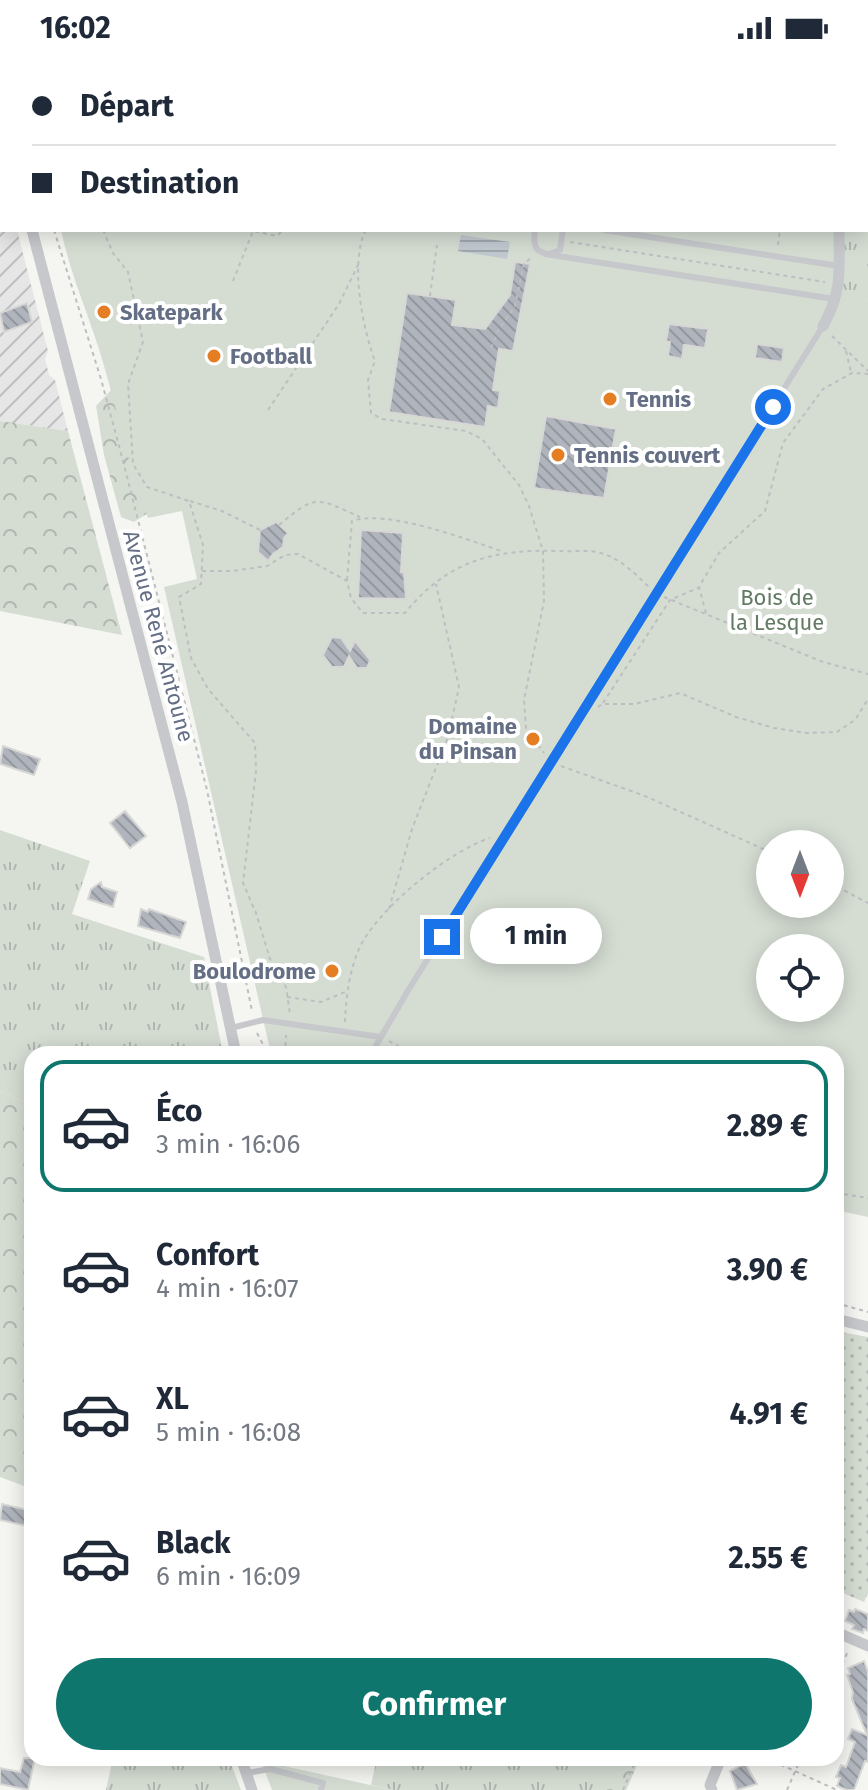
<!DOCTYPE html>
<html lang="fr">
<head>
<meta charset="utf-8">
<style>
  :root { --surface:#fff; --page:#f2f2f3; --text:#1f2937; --muted:#747a83; --line:#e0e1e3; --accent:#0f766e }
  body { margin:0; font-family:"Fira Sans",sans-serif; background:var(--page); color:var(--text); height:100vh; display:flex; flex-direction:column; font-size:30px; white-space:nowrap }
  * { box-sizing:border-box; margin:0 }
  p { font-size:26px; color:var(--muted) }
  .icon { flex:none; width:44px; height:44px; fill:none; stroke:currentColor; stroke-width:2; stroke-linecap:round; stroke-linejoin:round }
  .map { position:relative; flex:1; overflow:hidden }
  .details { position:absolute; left:24px; top:990px; width:820px; height:720px; display:flex; flex-direction:column; background:var(--surface); border-radius:24px; box-shadow:0 4px 20px #0003 }
  .details>* { flex:none }
  .top-card { position:absolute; left:0px; top:0px; width:868px; height:176px; box-shadow:0 4px 20px #0003; display:grid; align-content:center; height:176px; padding:0 32px; background:var(--surface) }
  .needle { width:52px; rotate:180deg }
  .tools { position:absolute; left:756px; top:774px; display:grid; gap:16px }
  .tools a { display:grid; place-items:center; width:88px; height:88px; border-radius:50%; background:var(--surface); box-shadow:0 4px 20px #0003; font-size:40px }
  .end { position:absolute; width:36px; height:36px; margin:-18px; border:10px solid #1a73e8; background:#fff; box-shadow:0 0 0 4px #fff }
  .from { border-radius:50% }
  .bubble { position:absolute; height:56px; border-radius:28px; background:var(--surface); box-shadow:0 4px 20px #0003; font-size:26px; font-weight:700; line-height:56px; text-align:center }
  .top-card b { display:flex; align-items:center; gap:28px; height:76px; font-size:30px }
  .top-card b+b { border-top:2px solid var(--line) }
  .top-card i { width:20px; height:20px; background:var(--text) }
  ul { padding:14px 0 0; list-style:none }
  li { display:flex; align-items:center; gap:24px; height:132px; margin:0 16px 12px; padding:0 16px; border:4px solid transparent; border-radius:24px }
  li div { flex:1 }
  li b { display:block; font-size:30px }
  li em { font-style:normal; font-weight:700 }
  li.selected { border-color:var(--accent) }
  li>.icon { width:72px; height:72px; stroke-width:1.5 }
  .cta { display:flex; gap:16px; margin-top:auto; padding:16px 32px }
  .cta a { flex:1; height:92px; border-radius:48px; background:var(--accent); color:#fff; font-size:32px; font-weight:700; line-height:92px; text-align:center }
  .status { display:flex; justify-content:space-between; align-items:center; height:56px; padding:0 40px; background:var(--surface); direction:ltr }
  .status svg { height:22px; fill:currentColor }
  .map>svg:first-child { display:block }
  .industrial { fill:url(#industrial-furrows) }
  .grass { fill:url(#grass-tufts) }
  .forest { fill:url(#forest-crowns) }
  .garden { fill:url(#garden-dots) }
  .pitch { fill:#d5ddd3; fill-rule:evenodd }
  .water { fill:url(#water-rules) }
  .building { fill:url(#building-back-hatch); stroke:#d7d7d5; stroke-width:2 }
  .lines { fill:none; stroke-linecap:round; stroke-linejoin:round }
  .path { stroke:#bdbec1; stroke-width:2; stroke-dasharray:4 4; stroke-linecap:butt }
  .service { stroke:#c6c8cc; stroke-width:6 }
  .minor { stroke:#c6c8cc; stroke-width:11 }
  .route { stroke:#1a73e8; stroke-width:10 }
  .poi-dot { fill:#e57e23; stroke:#fff; stroke-width:3 }
  .labels { text-anchor:middle; stroke-width:8; stroke-linejoin:round; paint-order:stroke }
  .poi-label { font-size:22px; font-weight:bold; fill:#646e84; stroke:#fff; text-anchor:start }
  .park-label { font-size:22px; fill:#637b64; stroke:#fff }
  .street-label { font-size:22px; fill:#646e84; stroke:#fff }
</style>
</head>
<body>
<div class="status"><b>16:02</b><svg viewBox="0 0 49 12"><path d="M0 12V9h3v3zM5 12V6h3v6zM10 12V3h3v9zM15 12V0h3v12zM26 1h20v11H26zM47 4h2v5h-2z"/></svg></div>
<div class="map">
<svg width="868" height="1734" viewBox="0 0 868 1734">
  <defs>
    <pattern id="industrial-furrows" width="10" height="10" patternUnits="userSpaceOnUse" patternTransform="scale(2)"><rect width="10" height="10" fill="#e6e6e6"/><path d="M-1 1l2-2M0 10L10 0M9 11l2-2" fill="none" stroke="#bebfc0"/></pattern>
    <pattern id="grass-tufts" width="24" height="20" patternUnits="userSpaceOnUse" patternTransform="scale(2)"><rect width="24" height="20" fill="#d5ddd3"/><path d="M3 7l-1-3M5 7V3M7 7l1-3M15 17l-1-3M17 17v-4M19 17l1-3" fill="none" stroke="#b0b7b1"/></pattern>
    <pattern id="forest-crowns" width="20" height="18" patternUnits="userSpaceOnUse" patternTransform="scale(2)"><rect width="20" height="18" fill="#d5ddd3"/><path d="M2 6a3 3 0 1 1 6 0M12 15a3 3 0 1 1 6 0" fill="none" stroke="#b0b7b1"/></pattern>
    <pattern id="garden-dots" width="8" height="8" patternUnits="userSpaceOnUse" patternTransform="scale(2)"><rect width="8" height="8" fill="#d5ddd3"/><path d="M2 2h.1M6 6h.1" fill="none" stroke="#b0b7b1" stroke-width="1.8" stroke-linecap="round"/></pattern>
    <pattern id="water-rules" width="6" height="5" patternUnits="userSpaceOnUse" patternTransform="scale(2)"><rect width="6" height="5" fill="#c1c9d0"/><path d="M0 2.5h6" fill="none" stroke="#a0a7ae"/></pattern>
    <pattern id="building-back-hatch" width="6" height="6" patternUnits="userSpaceOnUse" patternTransform="scale(2)"><rect width="6" height="6" fill="#b0b4bc"/><path d="M-1 5l2 2M0 0l6 6M5-1l2 2" fill="none" stroke="#93979e"/></pattern>
  </defs>
  <rect width="100%" height="100%" fill="#f5f6f2"/>
  <path class="industrial" d="M0,138L2,174H17L48,295L45,303L49,319L55,324L68,375L0,365Z"/>
  <path class="grass" d="M836,0H868V245L836,240L839,174H866V2Z
    M0,774L90,805L72,858L204,901L223,998H32V1049L0,1035Z
    M113,1702H229L241,1734H106Z
    M377,1702H640L626,1734H393L371,1729Z"/>
  <path class="forest" d="M135,330L183,452L148,457L134,466L121,461L104,399L96,350L111,334Z
    M0,365L68,375L122,579L0,555Z
    M0,1035L32,1049V1433L0,1421Z
    M602,1702H640L626,1734H596Z"/>
  <path class="garden" d="M836,1275L868,1281V1537L864,1546L836,1534Z"/>
  <path class="pitch" d="M67,0H836V2H67Z
    M61,174H839L836,239L868,245V1161L836,1154V998H271L164,531L197,523L182,455L148,462C128,410 118,356 102,303C89,259 70,218 61,174ZM770,788H830V848H770ZM770,892H830V952H770Z
    M261,1705L393,1734H272Z"/>
  <path class="water" d="M461,179L510,186L507,203L458,195Z"/>
  <path class="building" d="M515,206L530,208L513,295L499,293L493,334L500,335L498,352L488,350L485,371L389,356L407,237L456,244L452,269L485,273L510,239Z
    M27,247L32,266L4,276L0,257Z
    M669,268L708,273L705,292L684,289L682,303L668,300L670,286L666,285Z
    M757,288L784,292L782,306L755,302Z
    M546,360L616,373L604,442L534,432Z
    M276,466L288,477L284,482L283,491L273,498L268,505L258,496L260,474Z
    M361,474L403,477L401,516L404,517L406,543L358,542Z
    M332,581L341,582L350,595L355,585L370,604L367,612H357L349,600L344,611H332L323,599Z
    M3,690L40,703L34,719L0,708Z
    M125,755L146,780L130,792L110,767Z
    M101,826L102,831L117,836L113,851L88,843L91,833Z
    M141,853L148,856L149,853L186,866L180,882L138,870Z
    M2,1448L32,1455V1471L0,1464Z
    M855,1553L868,1558V1575L864,1573L863,1577L852,1573L854,1569L845,1565L849,1554L854,1556Z
    M864,1605L868,1616V1706L865,1705L854,1734H847L837,1730L840,1722L836,1721L841,1709L846,1711L855,1686L848,1683L852,1673L867,1679L852,1643L853,1636L847,1619L850,1618L848,1612Z
    M24,1702H35L28,1734L0,1728V1712L20,1716Z
    M745,1707L757,1728L737,1734L730,1715Z"/>
  <g class="lines">
    <path class="path" d="M22,0L23,2
      M79,2L81,0
      M84,2L85,0
      M190,2L191,0
      M397,2V0
      M54,174L101,323L123,405L207,734L252,955
      M103,174L113,197L128,216L143,286L128,328L133,408L147,431L189,445L203,489L201,528L179,541L191,602L208,633L255,687L256,715L243,827L256,857L270,903L286,931L290,958
      M366,174C349,205 363,274 375,305L368,324L371,357L382,363L466,375L482,383L519,429L529,450L543,495L544,545L524,644L526,672L544,697
      M570,186L825,226
      M778,189L780,174
      M233,225L253,175L277,180L283,174
      M430,240L437,189
      M832,280L868,315
      M491,292L498,275L515,250L524,207L533,201
      M846,295L851,316
      M268,354L339,248L359,207
      M190,445L222,455L260,474
      M279,469C317,437 317,442 360,461
      M202,515H232L267,510L285,499L298,498L347,525L351,542L363,557H405C448,504 494,493 560,495C573,496 591,493 604,498C622,504 635,518 649,531
      M347,524L352,465C386,453 466,483 501,495
      M664,541L823,606L868,618
      M706,557L699,531L719,497L765,455L783,387L823,333L852,317L868,318
      M603,647L670,544L698,532
      M598,651L602,648H635L680,637L736,661L774,672L806,677L837,676L855,664L868,643
      M561,710L645,740L770,796
      M830,827L868,847
      M389,853L412,773L448,681L459,631L436,528
      M287,941L321,946L345,936
      M345,966C346,942 349,916 359,893C376,854 449,795 490,782
      M257,977L268,998
      M389,985L412,998
      M285,998L286,979
      M836,1137L868,1142
      M836,1247L868,1256
      M836,1623L848,1595
      M766,1702L837,1734
      M623,1734L637,1702
      M787,1734L801,1702"/>
    <path class="service" d="M535,174C533,188 534,197 550,198L560,194L563,174
      M604,174L839,210
      M545,198L834,243
      M231,972L263,964L381,981
      M371,998L409,933L823,270
      M247,1717L270,1713L323,1727L321,1734"/>
    <path class="minor" d="M9,0V2
      M836,0V2
      M32,174L182,746L236,998
      M823,270C843,235 839,213 839,174
      M836,1263L868,1271
      M836,1576L868,1590
      M241,1702L252,1734
      M712,1734L710,1729L721,1702"/>
  </g>
  <g class="lines">
    <path class="route" d="M442,881L773,351"/>
  </g>
  <g class="poi-dot">
    <circle cx="104" cy="256" r="8"/>
    <circle cx="214" cy="300" r="8"/>
    <circle cx="610" cy="343" r="8"/>
    <circle cx="558" cy="399" r="8"/>
    <circle cx="533" cy="683" r="8"/>
    <circle cx="332" cy="915" r="8"/>
  </g>
  <g class="labels">
    <g class="poi-label">
      <text x="120" y="264">Skatepark</text>
      <text x="230" y="308">Football</text>
      <text x="626" y="351">Tennis</text>
      <text x="574" y="407">Tennis couvert</text>
      <text x="517" y="678" text-anchor="end">Domaine<tspan x="517" dy="25">du Pinsan</tspan></text>
      <text x="316" y="923" text-anchor="end">Boulodrome</text>
    </g>
    <g class="park-label">
      <text x="777" y="549">Bois de<tspan x="777" dy="25">la Lesque</tspan></text>
    </g>
    <g class="street-label">
      <text transform="translate(159 580) rotate(75)" y="8">Avenue René Antoune</text>
    </g>
  </g>
</svg>
<div class="tools">
<a><svg class="needle" viewBox="-14 -14 28 28"><path d="M0-13l5 13h-10z" fill="#e53935"/><path d="M0 13l5-13h-10z" fill="#747a83"/></svg></a>
<a><svg class="icon" aria-label="locate" viewBox="0 0 24 24"><circle cx="12" cy="12" r="6"/><path d="M12 2v4M12 18v4M2 12h4M18 12h4"/></svg></a>
</div>
<i class="end from" style="left:773px;top:351px"></i>
<i class="end" style="left:442px;top:881px"></i>
<div class="bubble" style="left:470px;top:852px;width:132px">1 min</div>
<div class="top-card">
<b><i class="from"></i>Départ</b>
<b><i></i>Destination</b>
</div>
<section class="details">
<ul>
<li class="selected"><svg class="icon" aria-label="car" viewBox="0 0 24 24"><path d="M5 17H2v-5l4-1 3-4h7l3 4 3 1v5h-3M9 17h6M6 11h13"/><circle cx="7" cy="17" r="2"/><circle cx="17" cy="17" r="2"/></svg><div><b>Éco</b><p>3 min · 16:06</p></div><em>2.89 €</em></li>
<li><svg class="icon" aria-label="car" viewBox="0 0 24 24"><path d="M5 17H2v-5l4-1 3-4h7l3 4 3 1v5h-3M9 17h6M6 11h13"/><circle cx="7" cy="17" r="2"/><circle cx="17" cy="17" r="2"/></svg><div><b>Confort</b><p>4 min · 16:07</p></div><em>3.90 €</em></li>
<li><svg class="icon" aria-label="car" viewBox="0 0 24 24"><path d="M5 17H2v-5l4-1 3-4h7l3 4 3 1v5h-3M9 17h6M6 11h13"/><circle cx="7" cy="17" r="2"/><circle cx="17" cy="17" r="2"/></svg><div><b>XL</b><p>5 min · 16:08</p></div><em>4.91 €</em></li>
<li><svg class="icon" aria-label="car" viewBox="0 0 24 24"><path d="M5 17H2v-5l4-1 3-4h7l3 4 3 1v5h-3M9 17h6M6 11h13"/><circle cx="7" cy="17" r="2"/><circle cx="17" cy="17" r="2"/></svg><div><b>Black</b><p>6 min · 16:09</p></div><em>2.55 €</em></li>
</ul>
<div class="cta"><a>Confirmer</a></div>
</section>
</div>
</body>
</html>
